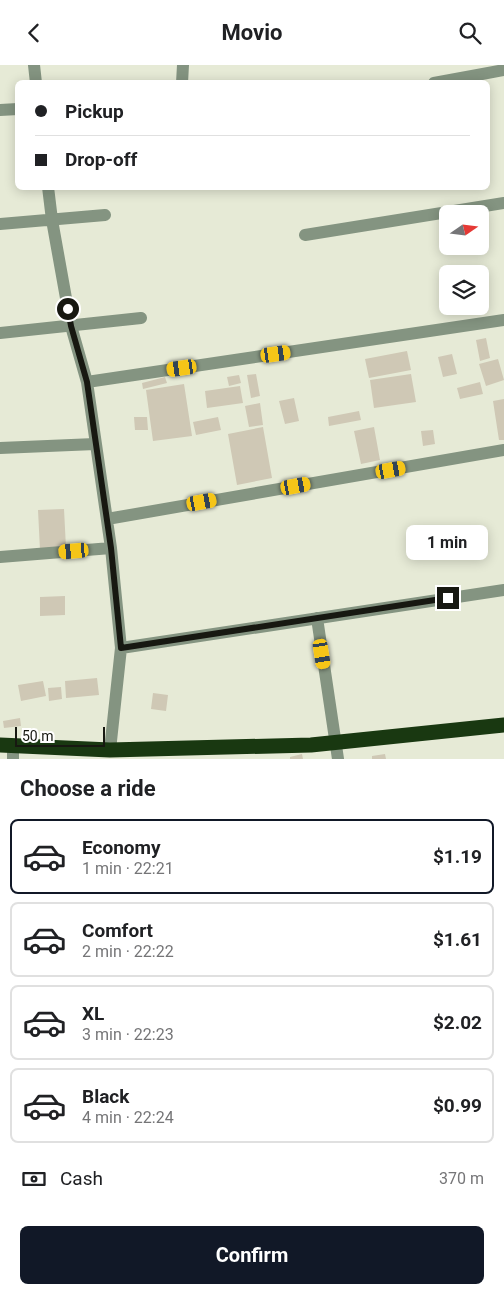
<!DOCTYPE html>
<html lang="en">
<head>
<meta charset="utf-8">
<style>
  :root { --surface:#fff; --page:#f2f2f2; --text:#202124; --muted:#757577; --line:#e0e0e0; --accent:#111827 }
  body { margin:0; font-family:Roboto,sans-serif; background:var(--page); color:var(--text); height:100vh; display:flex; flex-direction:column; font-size:19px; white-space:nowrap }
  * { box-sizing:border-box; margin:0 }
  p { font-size:16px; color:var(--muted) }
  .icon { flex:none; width:28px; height:28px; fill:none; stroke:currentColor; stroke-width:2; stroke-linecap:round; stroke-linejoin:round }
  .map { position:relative; height:694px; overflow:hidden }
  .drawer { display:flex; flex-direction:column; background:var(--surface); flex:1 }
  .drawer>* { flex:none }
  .guide { position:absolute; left:15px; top:15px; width:475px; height:110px; border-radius:8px; box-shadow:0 2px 12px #0003; display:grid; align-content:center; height:110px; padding:0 20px; background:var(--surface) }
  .needle { width:32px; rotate:76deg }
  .fabs { position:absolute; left:439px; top:140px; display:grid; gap:10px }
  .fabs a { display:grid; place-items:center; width:50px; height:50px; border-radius:8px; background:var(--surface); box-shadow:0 2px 12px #0003; font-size:25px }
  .scale { position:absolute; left:15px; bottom:12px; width:90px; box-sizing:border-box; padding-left:5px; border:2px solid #171811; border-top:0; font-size:14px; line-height:18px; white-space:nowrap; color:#171811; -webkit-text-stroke:4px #fff; paint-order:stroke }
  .end { position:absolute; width:22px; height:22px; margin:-11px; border:6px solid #171811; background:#fff; box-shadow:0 0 0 2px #fff }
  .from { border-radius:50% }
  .bubble { position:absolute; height:35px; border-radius:8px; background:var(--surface); box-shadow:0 2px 12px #0003; font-size:16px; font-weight:700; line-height:35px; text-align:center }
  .car { position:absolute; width:15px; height:30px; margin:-15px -8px; border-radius:6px; box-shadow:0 0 4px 1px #0007; background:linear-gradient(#f5c518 24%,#345 0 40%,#f5c518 0 76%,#345 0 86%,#f5c518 0) }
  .guide b { display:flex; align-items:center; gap:18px; height:48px; font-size:19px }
  .guide b+b { border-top:1px solid var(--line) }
  .guide i { width:12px; height:12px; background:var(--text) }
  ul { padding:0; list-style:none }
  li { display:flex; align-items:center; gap:15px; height:75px; margin:0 10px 8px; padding:0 10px; border:2px solid var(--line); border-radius:8px }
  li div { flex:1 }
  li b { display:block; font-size:19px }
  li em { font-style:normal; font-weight:700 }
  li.active { border-color:var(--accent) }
  li>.icon { width:45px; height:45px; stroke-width:1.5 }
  h2 { padding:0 20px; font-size:22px; line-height:60px }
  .pay { display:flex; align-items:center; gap:12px; height:55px; padding:0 20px; font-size:19px }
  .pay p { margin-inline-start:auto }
  .primary-button { display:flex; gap:10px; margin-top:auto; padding:10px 20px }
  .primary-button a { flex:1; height:58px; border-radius:8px; background:var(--accent); color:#fff; font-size:20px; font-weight:700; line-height:58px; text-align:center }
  header { display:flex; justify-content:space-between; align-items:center; height:65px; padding:0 20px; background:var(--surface); font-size:22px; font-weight:700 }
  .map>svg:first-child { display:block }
  .building { fill:#cfc8b5 }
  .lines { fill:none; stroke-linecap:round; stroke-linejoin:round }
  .street { stroke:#849481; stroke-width:12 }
  .highway { stroke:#193811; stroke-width:15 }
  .route { stroke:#171811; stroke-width:6 }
</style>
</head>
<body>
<header><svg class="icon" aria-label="back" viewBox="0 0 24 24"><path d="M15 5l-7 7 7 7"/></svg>Movio<svg class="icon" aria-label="search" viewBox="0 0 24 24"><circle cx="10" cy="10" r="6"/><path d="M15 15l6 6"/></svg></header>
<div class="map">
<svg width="504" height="694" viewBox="0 0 504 694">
  <rect width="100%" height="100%" fill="#e6ead6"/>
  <path class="building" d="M486,273L490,293L480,296L476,275Z
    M407,286L411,305L369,313L365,294Z
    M452,289L457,309L443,312L438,292Z
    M498,294L504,315L486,321L479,299Z
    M256,309L260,331L251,333L247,310Z
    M411,309L416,337L374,343L370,315Z
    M239,310L241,318L229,321L227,312Z
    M165,312L167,318L143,324L142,318Z
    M480,317L483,329L460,334L457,323Z
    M184,319L192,371L153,376L146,325Z
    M240,321L243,338L207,343L205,326Z
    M294,333L299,356L285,359L279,336Z
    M504,334V375H499L493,336Z
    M260,338L263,360L249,362L245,341Z
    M359,346L361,355L329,361L328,352Z
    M134,352H147L148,365H135Z
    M218,352L221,365L196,370L193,357Z
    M263,362L272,413L237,420L228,369Z
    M374,362L380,395L361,399L354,366Z
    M433,365L435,379L423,381L421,366Z
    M64,444L66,483L40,485L38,445Z
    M65,531V550L40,551V532Z
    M97,613L99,630L66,633L65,616Z
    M43,616L46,631L21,636L18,620Z
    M61,622L62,634L49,636L48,623Z
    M153,628L168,630L166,646L151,644Z
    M20,653L21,661L4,663L3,656Z
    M302,689L303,694H290V692Z
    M385,689L386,694H372V691Z"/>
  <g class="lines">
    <path class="street" d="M34,0L36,18
      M182,18L183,0
      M434,18L504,5
      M0,45L18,44
      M48,122L52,155L71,261L87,317L111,483L121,583L110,685
      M0,159L105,150
      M305,170L504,138
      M0,268L141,253
      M87,317L504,255
      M0,383L95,379
      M107,454L504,385
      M0,492L111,483
      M317,553L338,694
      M121,583L504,525
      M13,694V680"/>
    <path class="highway" d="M0,680L110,685L311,680L504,660"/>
  </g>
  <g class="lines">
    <path class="route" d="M68,244L71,261L87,317L111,483L121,583L448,533"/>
  </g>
</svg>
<div class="fabs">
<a><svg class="needle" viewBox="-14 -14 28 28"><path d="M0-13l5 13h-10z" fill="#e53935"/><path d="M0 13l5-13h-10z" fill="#757577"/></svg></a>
<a><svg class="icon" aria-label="layers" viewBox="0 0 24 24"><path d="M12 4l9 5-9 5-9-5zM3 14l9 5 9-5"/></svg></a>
</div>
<div class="scale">50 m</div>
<i class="end from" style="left:68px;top:244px"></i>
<i class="end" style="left:448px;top:533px"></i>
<div class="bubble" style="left:406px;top:460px;width:82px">1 min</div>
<i class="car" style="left:276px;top:289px;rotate:82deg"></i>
<i class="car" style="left:182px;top:303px;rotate:262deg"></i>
<i class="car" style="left:391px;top:405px;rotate:80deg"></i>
<i class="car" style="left:296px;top:421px;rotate:80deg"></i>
<i class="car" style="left:202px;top:437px;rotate:80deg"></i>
<i class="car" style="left:74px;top:486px;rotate:265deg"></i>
<i class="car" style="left:322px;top:589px;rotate:171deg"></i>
<div class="guide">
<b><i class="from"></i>Pickup</b>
<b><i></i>Drop-off</b>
</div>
</div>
<section class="drawer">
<h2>Choose a ride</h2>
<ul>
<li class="active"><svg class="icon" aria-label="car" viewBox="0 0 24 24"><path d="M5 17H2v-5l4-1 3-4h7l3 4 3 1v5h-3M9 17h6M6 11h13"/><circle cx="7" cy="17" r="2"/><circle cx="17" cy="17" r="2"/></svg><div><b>Economy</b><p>1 min · 22:21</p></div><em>$1.19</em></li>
<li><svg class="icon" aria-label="car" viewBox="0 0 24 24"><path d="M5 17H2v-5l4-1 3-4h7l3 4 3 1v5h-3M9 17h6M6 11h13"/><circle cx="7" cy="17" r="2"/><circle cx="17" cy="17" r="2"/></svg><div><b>Comfort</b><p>2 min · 22:22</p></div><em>$1.61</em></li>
<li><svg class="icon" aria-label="car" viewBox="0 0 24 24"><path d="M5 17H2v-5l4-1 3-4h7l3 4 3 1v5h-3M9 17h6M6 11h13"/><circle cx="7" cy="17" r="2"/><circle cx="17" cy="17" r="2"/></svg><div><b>XL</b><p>3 min · 22:23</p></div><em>$2.02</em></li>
<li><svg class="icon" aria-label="car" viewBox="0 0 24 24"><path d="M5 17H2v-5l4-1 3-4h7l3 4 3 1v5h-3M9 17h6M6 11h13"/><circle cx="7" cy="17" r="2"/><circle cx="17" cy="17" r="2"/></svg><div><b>Black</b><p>4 min · 22:24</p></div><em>$0.99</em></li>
</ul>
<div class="pay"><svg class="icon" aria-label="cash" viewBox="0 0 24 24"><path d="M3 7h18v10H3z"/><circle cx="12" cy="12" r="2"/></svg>Cash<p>370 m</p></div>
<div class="primary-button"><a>Confirm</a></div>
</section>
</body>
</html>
